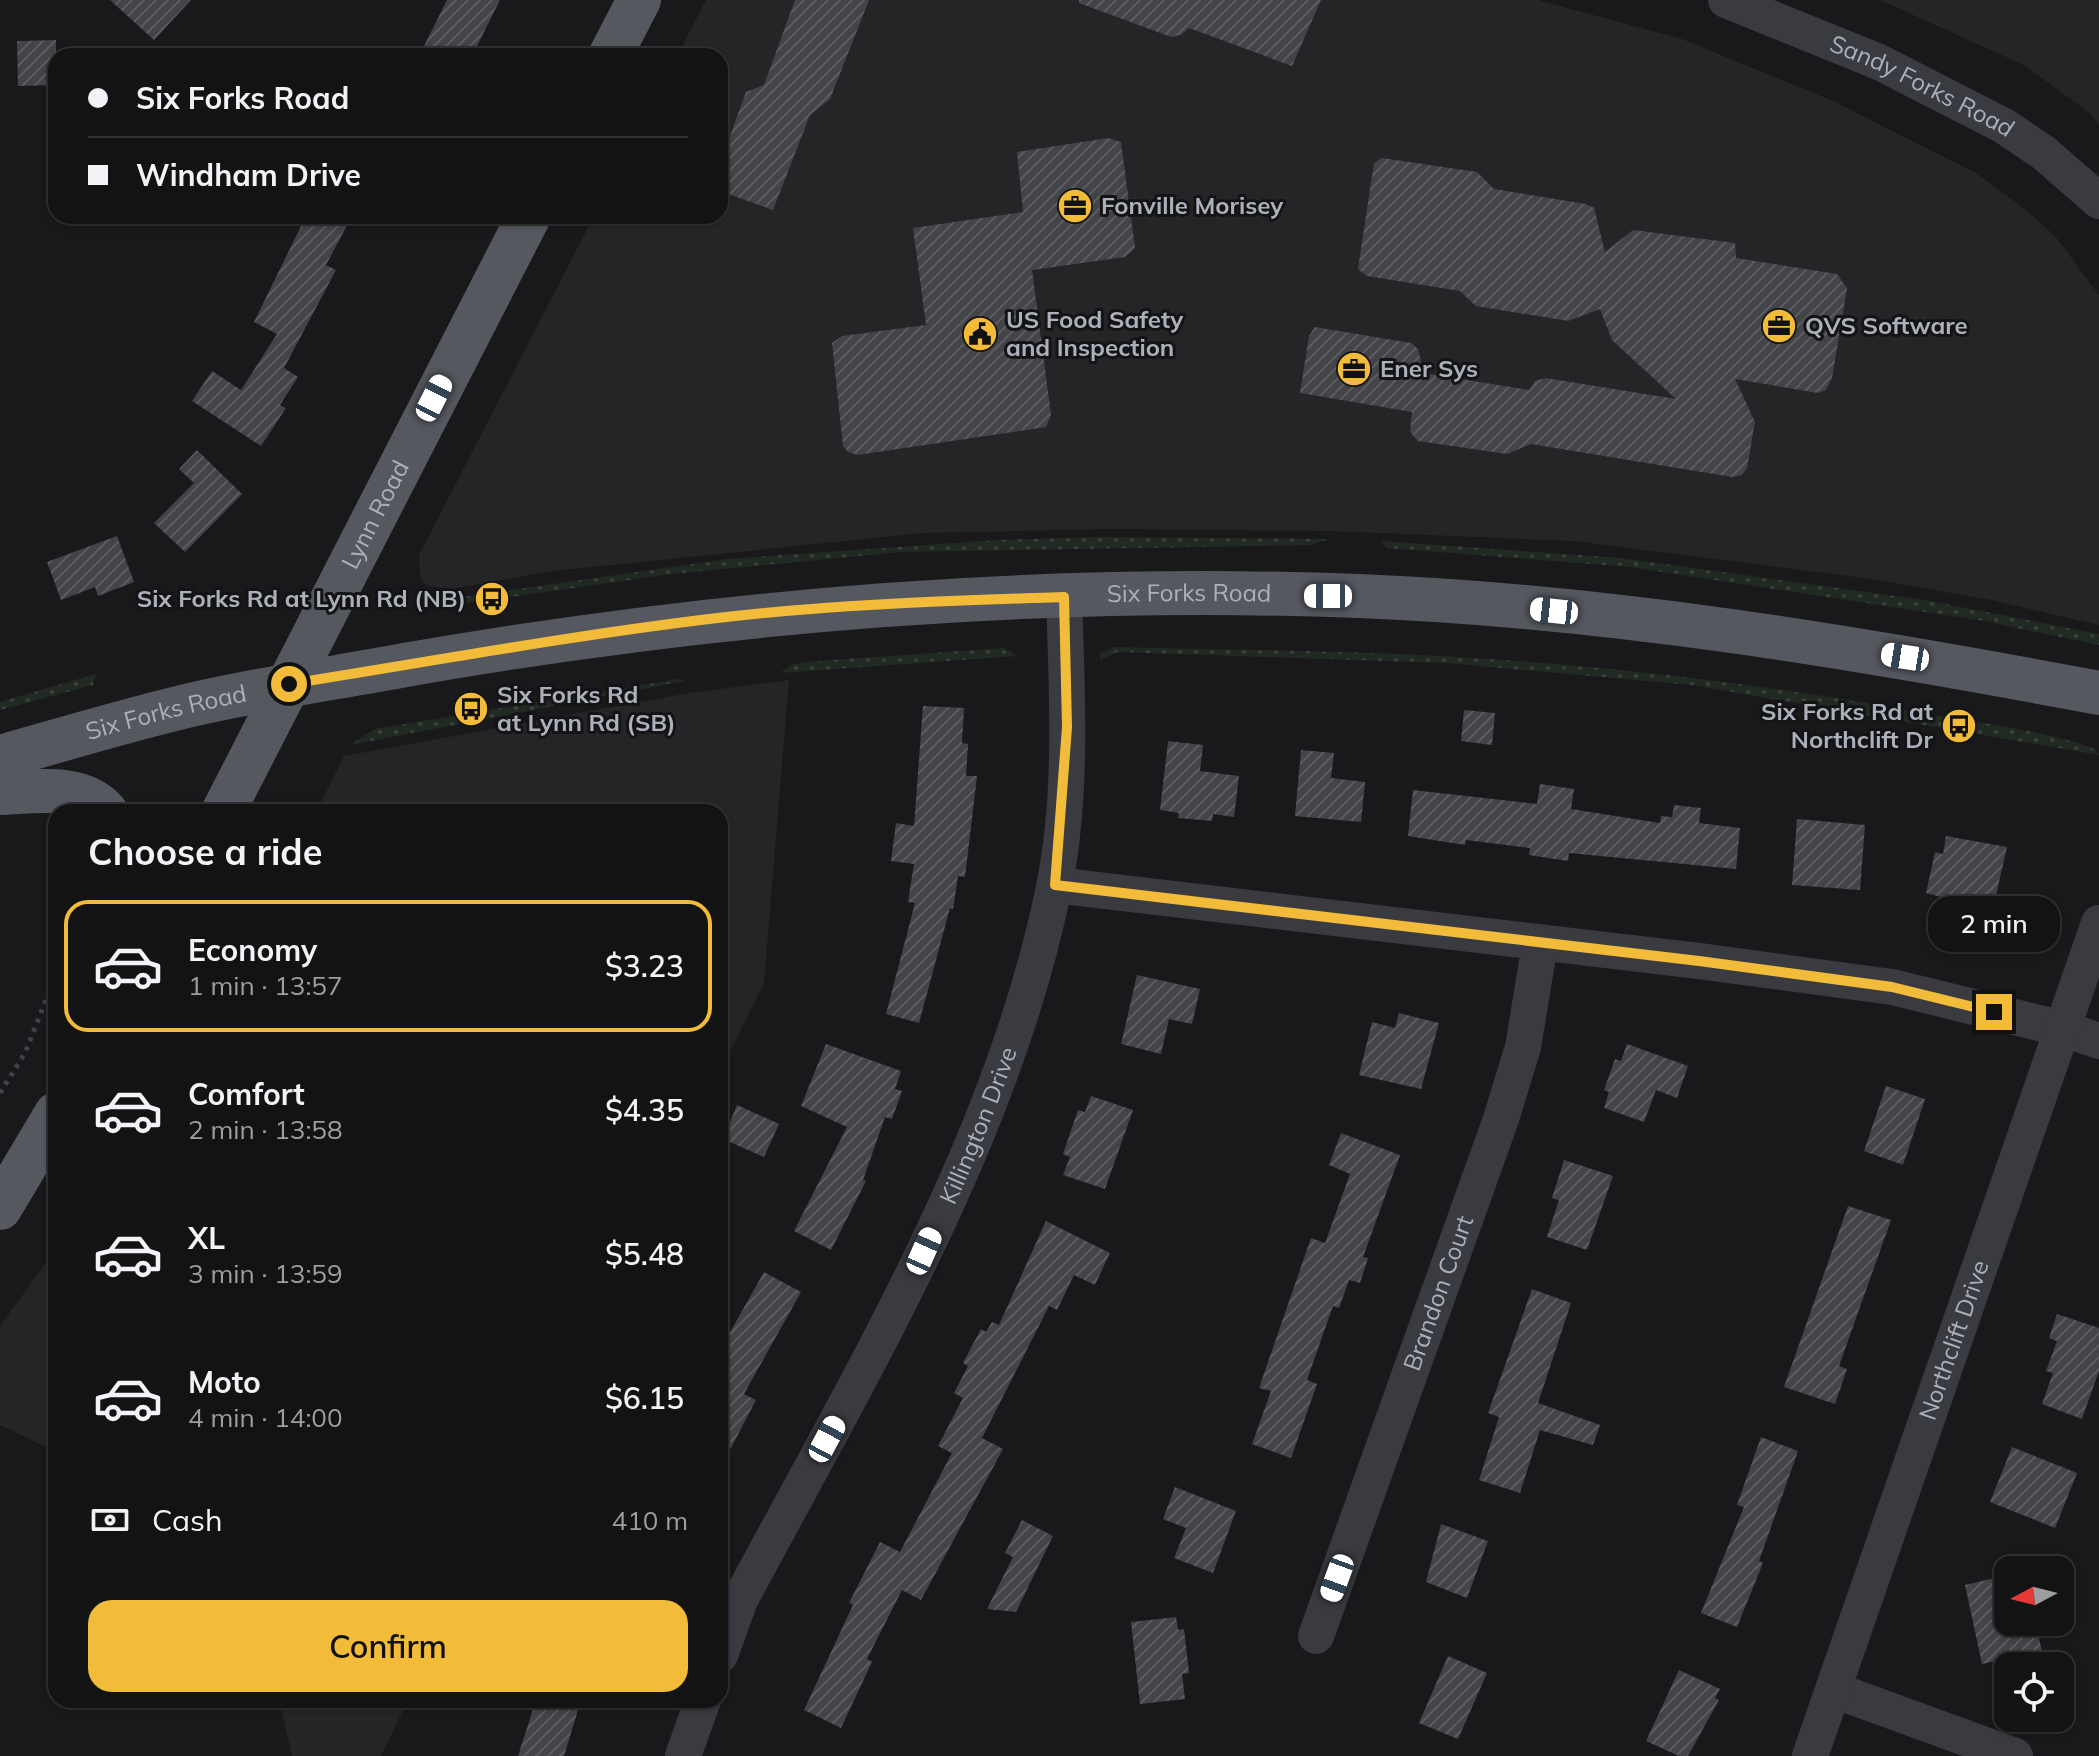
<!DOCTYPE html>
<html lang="en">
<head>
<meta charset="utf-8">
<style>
  :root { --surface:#131314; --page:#202022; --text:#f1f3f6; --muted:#9d9ea0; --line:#323234; --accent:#f2bc3a }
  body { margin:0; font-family:Mulish,sans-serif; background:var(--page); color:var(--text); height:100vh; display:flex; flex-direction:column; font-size:30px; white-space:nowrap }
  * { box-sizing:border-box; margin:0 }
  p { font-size:26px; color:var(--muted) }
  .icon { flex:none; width:44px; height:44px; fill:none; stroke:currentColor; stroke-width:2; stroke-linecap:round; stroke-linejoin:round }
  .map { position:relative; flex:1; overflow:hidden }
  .drawer { position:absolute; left:48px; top:804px; width:680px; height:904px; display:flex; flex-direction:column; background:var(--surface); border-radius:24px; box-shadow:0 2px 6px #0004,0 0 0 2px var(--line) }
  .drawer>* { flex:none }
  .hud { position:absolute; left:48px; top:48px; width:680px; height:176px; border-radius:24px; box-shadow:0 2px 6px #0004,0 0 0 2px var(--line); display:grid; align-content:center; height:176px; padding:0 40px; background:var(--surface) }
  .needle { width:52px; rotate:263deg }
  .tools { position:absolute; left:1994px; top:1556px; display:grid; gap:16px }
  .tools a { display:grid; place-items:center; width:80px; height:80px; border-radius:16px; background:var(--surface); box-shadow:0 2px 6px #0004,0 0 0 2px var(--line); font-size:40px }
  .end { position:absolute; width:36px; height:36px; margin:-18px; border:10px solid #f2bc3a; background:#111; box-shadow:0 0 0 4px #111 }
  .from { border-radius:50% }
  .bubble { position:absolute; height:56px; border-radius:24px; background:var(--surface); box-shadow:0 2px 6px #0004,0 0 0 2px var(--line); font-size:26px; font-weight:600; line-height:56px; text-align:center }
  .car { position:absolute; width:24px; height:48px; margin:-24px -12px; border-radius:10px; box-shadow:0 0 6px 2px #0007; background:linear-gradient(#fff 24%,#345 0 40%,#fff 0 76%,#345 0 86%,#fff 0) }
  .hud b { display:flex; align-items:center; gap:28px; height:76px; font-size:30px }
  .hud b+b { border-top:2px solid var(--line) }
  .hud i { width:20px; height:20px; background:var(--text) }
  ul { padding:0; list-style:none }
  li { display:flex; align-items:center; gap:24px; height:132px; margin:0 16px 12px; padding:0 24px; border:4px solid transparent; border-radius:24px }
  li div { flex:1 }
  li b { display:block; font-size:30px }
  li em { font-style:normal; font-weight:600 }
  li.selected { border-color:var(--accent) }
  li>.icon { width:72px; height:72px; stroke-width:1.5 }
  h2 { padding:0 40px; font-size:36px; line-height:96px }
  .pay { display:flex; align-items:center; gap:20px; height:88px; padding:0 40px; font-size:30px }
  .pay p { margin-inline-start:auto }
  .button { display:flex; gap:16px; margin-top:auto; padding:16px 40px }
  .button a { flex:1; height:92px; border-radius:24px; background:var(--accent); color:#111; font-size:32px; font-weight:600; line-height:92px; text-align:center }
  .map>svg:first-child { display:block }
  .built { fill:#252528 }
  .grass { fill:url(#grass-dots) }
  .building { fill:url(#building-hatch) }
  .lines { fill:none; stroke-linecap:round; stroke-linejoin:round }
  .path { stroke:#404247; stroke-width:5; stroke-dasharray:4 6; stroke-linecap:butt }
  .minor { stroke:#3a3b40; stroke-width:36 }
  .major { stroke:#56585f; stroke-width:44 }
  .route { stroke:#f2bc3a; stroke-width:10 }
  .labels { text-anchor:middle; stroke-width:6; stroke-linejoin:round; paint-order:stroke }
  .street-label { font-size:24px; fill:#acb0bb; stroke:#141416 }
  .poi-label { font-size:24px; font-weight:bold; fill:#acb0bb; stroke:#141416; text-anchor:start }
</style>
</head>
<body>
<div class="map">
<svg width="2099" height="1756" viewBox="0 0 2099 1756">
  <defs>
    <pattern id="grass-dots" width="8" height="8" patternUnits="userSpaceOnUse" patternTransform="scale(2)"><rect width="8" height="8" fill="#212a22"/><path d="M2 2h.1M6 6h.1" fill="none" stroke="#3f4640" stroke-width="1.8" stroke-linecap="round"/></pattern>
    <pattern id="building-hatch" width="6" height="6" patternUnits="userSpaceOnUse" patternTransform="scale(2)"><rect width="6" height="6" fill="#434448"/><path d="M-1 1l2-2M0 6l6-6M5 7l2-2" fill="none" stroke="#5b5c60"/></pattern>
  </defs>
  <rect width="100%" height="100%" fill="#19191b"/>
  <path class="built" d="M706,0H1538L1682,39L1833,101L1976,173L2025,209L2056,237L2099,295V625L1991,600L1871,579L1574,541L1332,531L1112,529L924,533L553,571L446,590L427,585L420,578L419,555L594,216H720V56H677Z
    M1880,0H2099V125L2091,114L2024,65Z
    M789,680L764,983L720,1071V812H316L344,756L689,693Z
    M56,1249V1452L0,1425V1326Z
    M279,1700H408L381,1756H292Z"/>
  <path class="grass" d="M1100,537L1327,539L1313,545L902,552L671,574L454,605L428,602L432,597L449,599L728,559L998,540Z
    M1380,541L1621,558L1924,600L2099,634V645L1984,621L1630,567L1387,548Z
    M1115,647C1224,650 1333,650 1442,656C1598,665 1758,683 1911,711C1972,723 2038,728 2095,749L2099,755L1692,685L1446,663L1117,652L1100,660V654Z
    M1004,648L1017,656L780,673L791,665L805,662Z
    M96,674L93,685L0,710V702Z
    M679,679L684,681L350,745L375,729Z"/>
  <path class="building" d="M110,0H191L154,40Z
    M447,0H500L472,56H419Z
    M795,0H869L830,99L810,115L773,210L720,191V163L746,92L764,85Z
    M1079,0H1321L1292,66L1189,28L1181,35L1171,37L1079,3Z
    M56,40V85L18,86L17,41Z
    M1108,138L1121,142L1135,248L1125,257L1032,270L1051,415L1046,427L857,455L848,452L843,446L832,343L842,336L926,325L913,228L1023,212L1017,152Z
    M1382,158L1477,172L1494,189L1586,204L1594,208L1605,252L1633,230L1735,243L1736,258L1837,274L1847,288L1832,378L1826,390L1818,393L1735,379L1755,422L1747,468L1742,475L1732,477L1531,444L1507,454L1418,441L1410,432L1412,412L1300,393L1309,336L1315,327L1411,343L1418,349L1424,373L1529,390L1535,381L1546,378L1676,399L1612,340L1600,309L1568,321L1476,306L1460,291L1367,276L1358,269L1374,163Z
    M306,216H352L326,265L336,270L284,368L298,377L280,405L286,408L261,446L192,401L212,371L241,390L277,334L254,322Z
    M197,450L242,494L185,552L154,523L194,483L179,469Z
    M117,536L134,582L98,596L95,587L61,600L47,562Z
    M923,706L964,708L962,743L968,744L966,776H977L965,877L958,876L953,909L950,908L919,1023L886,1014L915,903L908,902L914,864L891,861L896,823L914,826Z
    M1464,710L1495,713L1492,745L1461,741Z
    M1168,741L1203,745L1200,771L1239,776L1234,817L1213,814L1212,821L1178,818L1179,813L1160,810Z
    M1301,750L1334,753L1331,778L1365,782L1361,822L1295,816Z
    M1540,784L1574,789L1571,809L1660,823L1661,816L1672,817L1674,805L1701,808L1699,823L1740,828L1736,869L1569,853L1568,861L1529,855L1530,848L1466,840L1465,845L1408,836L1413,790L1537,804Z
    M1797,819L1865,825L1860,890L1792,885Z
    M1946,836L2007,847L1993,909L1976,904L1974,911L1958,908L1940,903L1941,897L1926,893L1935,852L1943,854Z
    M1137,975L1200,989L1192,1024L1169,1019L1161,1054L1121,1044Z
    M1399,1013L1439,1023L1421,1089L1359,1075L1372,1022L1395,1028Z
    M826,1044L901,1071L895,1089L902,1091L892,1119L885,1117L863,1180L866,1181L831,1250L794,1231L847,1127L801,1106Z
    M1627,1044L1688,1066L1677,1098L1656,1090L1644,1122L1604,1108L1609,1092L1604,1090L1615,1059L1621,1061Z
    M1886,1086L1925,1099L1903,1165L1864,1151Z
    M1091,1096L1133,1110L1105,1189L1063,1175L1070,1157L1063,1154L1078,1110L1085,1112Z
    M737,1105L779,1124L764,1157L723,1139Z
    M1341,1133L1400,1155L1363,1257L1368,1258L1360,1283L1349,1280L1339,1308L1333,1306L1307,1380L1317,1384L1291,1458L1252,1444L1271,1391L1259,1388L1311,1238L1325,1243L1350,1174L1329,1165Z
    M1564,1160L1613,1176L1587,1250L1547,1237L1559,1200L1552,1198Z
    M1848,1206L1891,1220L1839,1366L1847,1369L1835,1404L1784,1387Z
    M1046,1221L1110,1253L1095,1285L1074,1275L1057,1310L1049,1306L982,1438L1003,1449L921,1600L902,1590L867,1659L872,1662L841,1728L804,1710L853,1605L849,1603L880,1542L900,1552L952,1453L938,1446L963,1398L954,1393L968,1366L963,1363L981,1329L986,1332L992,1322L999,1325Z
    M764,1272L801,1292L744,1394L756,1400L720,1469V1350Z
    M1532,1289L1571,1303L1538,1403L1600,1425L1593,1445L1540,1430L1520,1493L1479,1480L1499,1417L1488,1413Z
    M2057,1314L2099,1328V1371L2082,1419L2042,1404L2053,1373L2046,1371L2057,1341L2049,1338Z
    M1761,1437L1798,1451L1759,1561L1763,1563L1737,1627L1701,1613L1744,1507L1737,1505Z
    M2012,1447L2077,1473L2055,1528L1990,1502Z
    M1175,1487L1236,1511L1213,1573L1174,1558L1186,1528L1163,1519Z
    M1022,1520L1053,1536L1016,1612L987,1609L1013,1557L1005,1553Z
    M1441,1524L1488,1541L1467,1598L1426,1582Z
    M2003,1576L2008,1622H2035L2042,1651L1982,1664L1965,1585Z
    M1176,1617L1178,1630L1184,1629L1189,1673L1182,1674L1185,1699L1140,1704L1131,1622Z
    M1448,1656L1487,1673L1458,1739L1419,1723Z
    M1679,1670L1720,1689L1715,1698L1719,1700L1688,1756H1679L1646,1741Z
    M536,1700H581L564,1756H518Z"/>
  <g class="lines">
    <path class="path" d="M0,1093L25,1053L56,975"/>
    <g class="minor">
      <path id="s1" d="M1726,0L1879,62L2004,126L2044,153L2099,201"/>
      <path d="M1055,885L1699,961L1892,987L2064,1029L2099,1041"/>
      <path id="s2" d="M1316,1636L1501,1119L1523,1047L1540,944"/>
      <path id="s3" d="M720,1655L740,1600C860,1375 1003,1140 1054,887C1073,795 1067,690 1064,597"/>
      <path d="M1834,1690L2015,1756"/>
      <path d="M683,1756L703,1700"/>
      <path id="s4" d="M1810,1756L2099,923"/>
    </g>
    <g class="major">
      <path d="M610,56L639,0"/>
      <path id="s5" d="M0,757C65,739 130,719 195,704C265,688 335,678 405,665C720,610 1040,584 1360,596C1609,606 1855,647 2099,693"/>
      <path d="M0,793C35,792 81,783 106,812"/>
      <path id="s6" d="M223,812L529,216"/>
      <path d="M0,1208L56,1114"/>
    </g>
  </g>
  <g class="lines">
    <path class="route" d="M289,684C434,661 579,634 726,617C838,604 951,601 1064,597L1067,727L1055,885L1699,961L1892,987L1994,1012"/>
  </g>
  <defs>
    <g id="office-disc" transform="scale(1.8)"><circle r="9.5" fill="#f2bc3a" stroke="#141416"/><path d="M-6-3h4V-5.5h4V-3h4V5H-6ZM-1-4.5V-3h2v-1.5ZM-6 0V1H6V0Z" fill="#111"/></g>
    <g id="civic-disc" transform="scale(1.8)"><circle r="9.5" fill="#f2bc3a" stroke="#141416"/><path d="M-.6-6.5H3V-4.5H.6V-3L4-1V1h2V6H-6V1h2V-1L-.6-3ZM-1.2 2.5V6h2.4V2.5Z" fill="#111"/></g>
    <g id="bus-disc" transform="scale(1.8)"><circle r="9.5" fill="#f2bc3a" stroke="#141416"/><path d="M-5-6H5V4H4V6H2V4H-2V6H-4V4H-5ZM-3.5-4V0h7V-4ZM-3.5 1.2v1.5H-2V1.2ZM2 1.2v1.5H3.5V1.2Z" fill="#111"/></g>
  </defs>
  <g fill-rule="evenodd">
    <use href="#office-disc" x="1075" y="206"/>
    <use href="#office-disc" x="1779" y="326"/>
    <use href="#civic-disc" x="980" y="334"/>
    <use href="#office-disc" x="1354" y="369"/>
    <use href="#bus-disc" x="492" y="599"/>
    <use href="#bus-disc" x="471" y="709"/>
    <use href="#bus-disc" x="1959" y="726"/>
  </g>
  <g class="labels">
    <g class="street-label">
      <text dy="8" stroke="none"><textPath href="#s1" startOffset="214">Sandy Forks Road</textPath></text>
      <text dy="8" stroke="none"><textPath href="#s6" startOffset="334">Lynn Road</textPath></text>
      <text dy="8" stroke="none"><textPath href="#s5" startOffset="1204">Six Forks Road</textPath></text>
      <text dy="8" stroke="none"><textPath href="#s5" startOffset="172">Six Forks Road</textPath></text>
      <text dy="8" stroke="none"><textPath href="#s3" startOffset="590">Killington Drive</textPath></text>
      <text dy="8" stroke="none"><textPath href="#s2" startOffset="364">Brandon Court</textPath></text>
      <text dy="8" stroke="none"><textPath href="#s4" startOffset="440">Northclift Drive</textPath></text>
    </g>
    <g class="poi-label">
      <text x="1101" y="214">Fonville Morisey</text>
      <text x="1006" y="328">US Food Safety<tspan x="1006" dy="28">and Inspection</tspan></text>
      <text x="1805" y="334">QVS Software</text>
      <text x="1380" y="377">Ener Sys</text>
      <text x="466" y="607" text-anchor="end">Six Forks Rd at Lynn Rd (NB)</text>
      <text x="497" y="703">Six Forks Rd<tspan x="497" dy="28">at Lynn Rd (SB)</tspan></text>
      <text x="1933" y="720" text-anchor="end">Six Forks Rd at<tspan x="1933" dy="28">Northclift Dr</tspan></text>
    </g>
  </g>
</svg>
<div class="tools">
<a><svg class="needle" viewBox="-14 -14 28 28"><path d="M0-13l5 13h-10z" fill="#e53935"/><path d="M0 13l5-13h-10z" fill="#9d9ea0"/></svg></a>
<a><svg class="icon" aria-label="locate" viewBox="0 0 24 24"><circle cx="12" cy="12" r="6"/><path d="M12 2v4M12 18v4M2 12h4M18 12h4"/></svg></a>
</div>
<i class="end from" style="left:289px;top:684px"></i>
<i class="end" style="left:1994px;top:1012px"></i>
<div class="bubble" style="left:1928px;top:896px;width:132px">2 min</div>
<i class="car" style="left:434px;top:398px;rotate:27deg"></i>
<i class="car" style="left:1328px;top:596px;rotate:270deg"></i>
<i class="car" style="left:1554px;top:611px;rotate:276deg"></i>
<i class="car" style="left:1905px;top:657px;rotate:279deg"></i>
<i class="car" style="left:924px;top:1251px;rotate:24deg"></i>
<i class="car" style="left:827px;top:1439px;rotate:28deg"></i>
<i class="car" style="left:1337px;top:1578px;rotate:200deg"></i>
<div class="hud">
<b><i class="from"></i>Six Forks Road</b>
<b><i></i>Windham Drive</b>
</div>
<section class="drawer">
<h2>Choose a ride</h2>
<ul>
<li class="selected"><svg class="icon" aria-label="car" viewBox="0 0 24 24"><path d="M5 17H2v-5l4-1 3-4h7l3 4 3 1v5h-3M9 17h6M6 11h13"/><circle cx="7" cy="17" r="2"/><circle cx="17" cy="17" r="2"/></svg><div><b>Economy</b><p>1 min · 13:57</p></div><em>$3.23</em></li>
<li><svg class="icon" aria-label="car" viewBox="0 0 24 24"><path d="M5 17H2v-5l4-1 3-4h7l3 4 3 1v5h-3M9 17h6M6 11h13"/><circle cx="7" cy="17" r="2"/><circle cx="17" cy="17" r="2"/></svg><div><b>Comfort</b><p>2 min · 13:58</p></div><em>$4.35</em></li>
<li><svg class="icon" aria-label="car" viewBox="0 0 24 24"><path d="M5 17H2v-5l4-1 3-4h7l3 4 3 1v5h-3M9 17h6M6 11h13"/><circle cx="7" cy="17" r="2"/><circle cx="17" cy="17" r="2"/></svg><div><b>XL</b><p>3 min · 13:59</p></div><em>$5.48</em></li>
<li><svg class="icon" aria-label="car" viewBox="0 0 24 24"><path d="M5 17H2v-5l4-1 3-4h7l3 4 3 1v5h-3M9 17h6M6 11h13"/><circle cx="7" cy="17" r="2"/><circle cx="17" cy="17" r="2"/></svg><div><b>Moto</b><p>4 min · 14:00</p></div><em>$6.15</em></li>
</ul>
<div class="pay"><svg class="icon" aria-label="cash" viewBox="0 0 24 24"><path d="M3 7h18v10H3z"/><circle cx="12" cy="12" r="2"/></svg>Cash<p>410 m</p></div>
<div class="button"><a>Confirm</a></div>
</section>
</div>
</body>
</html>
